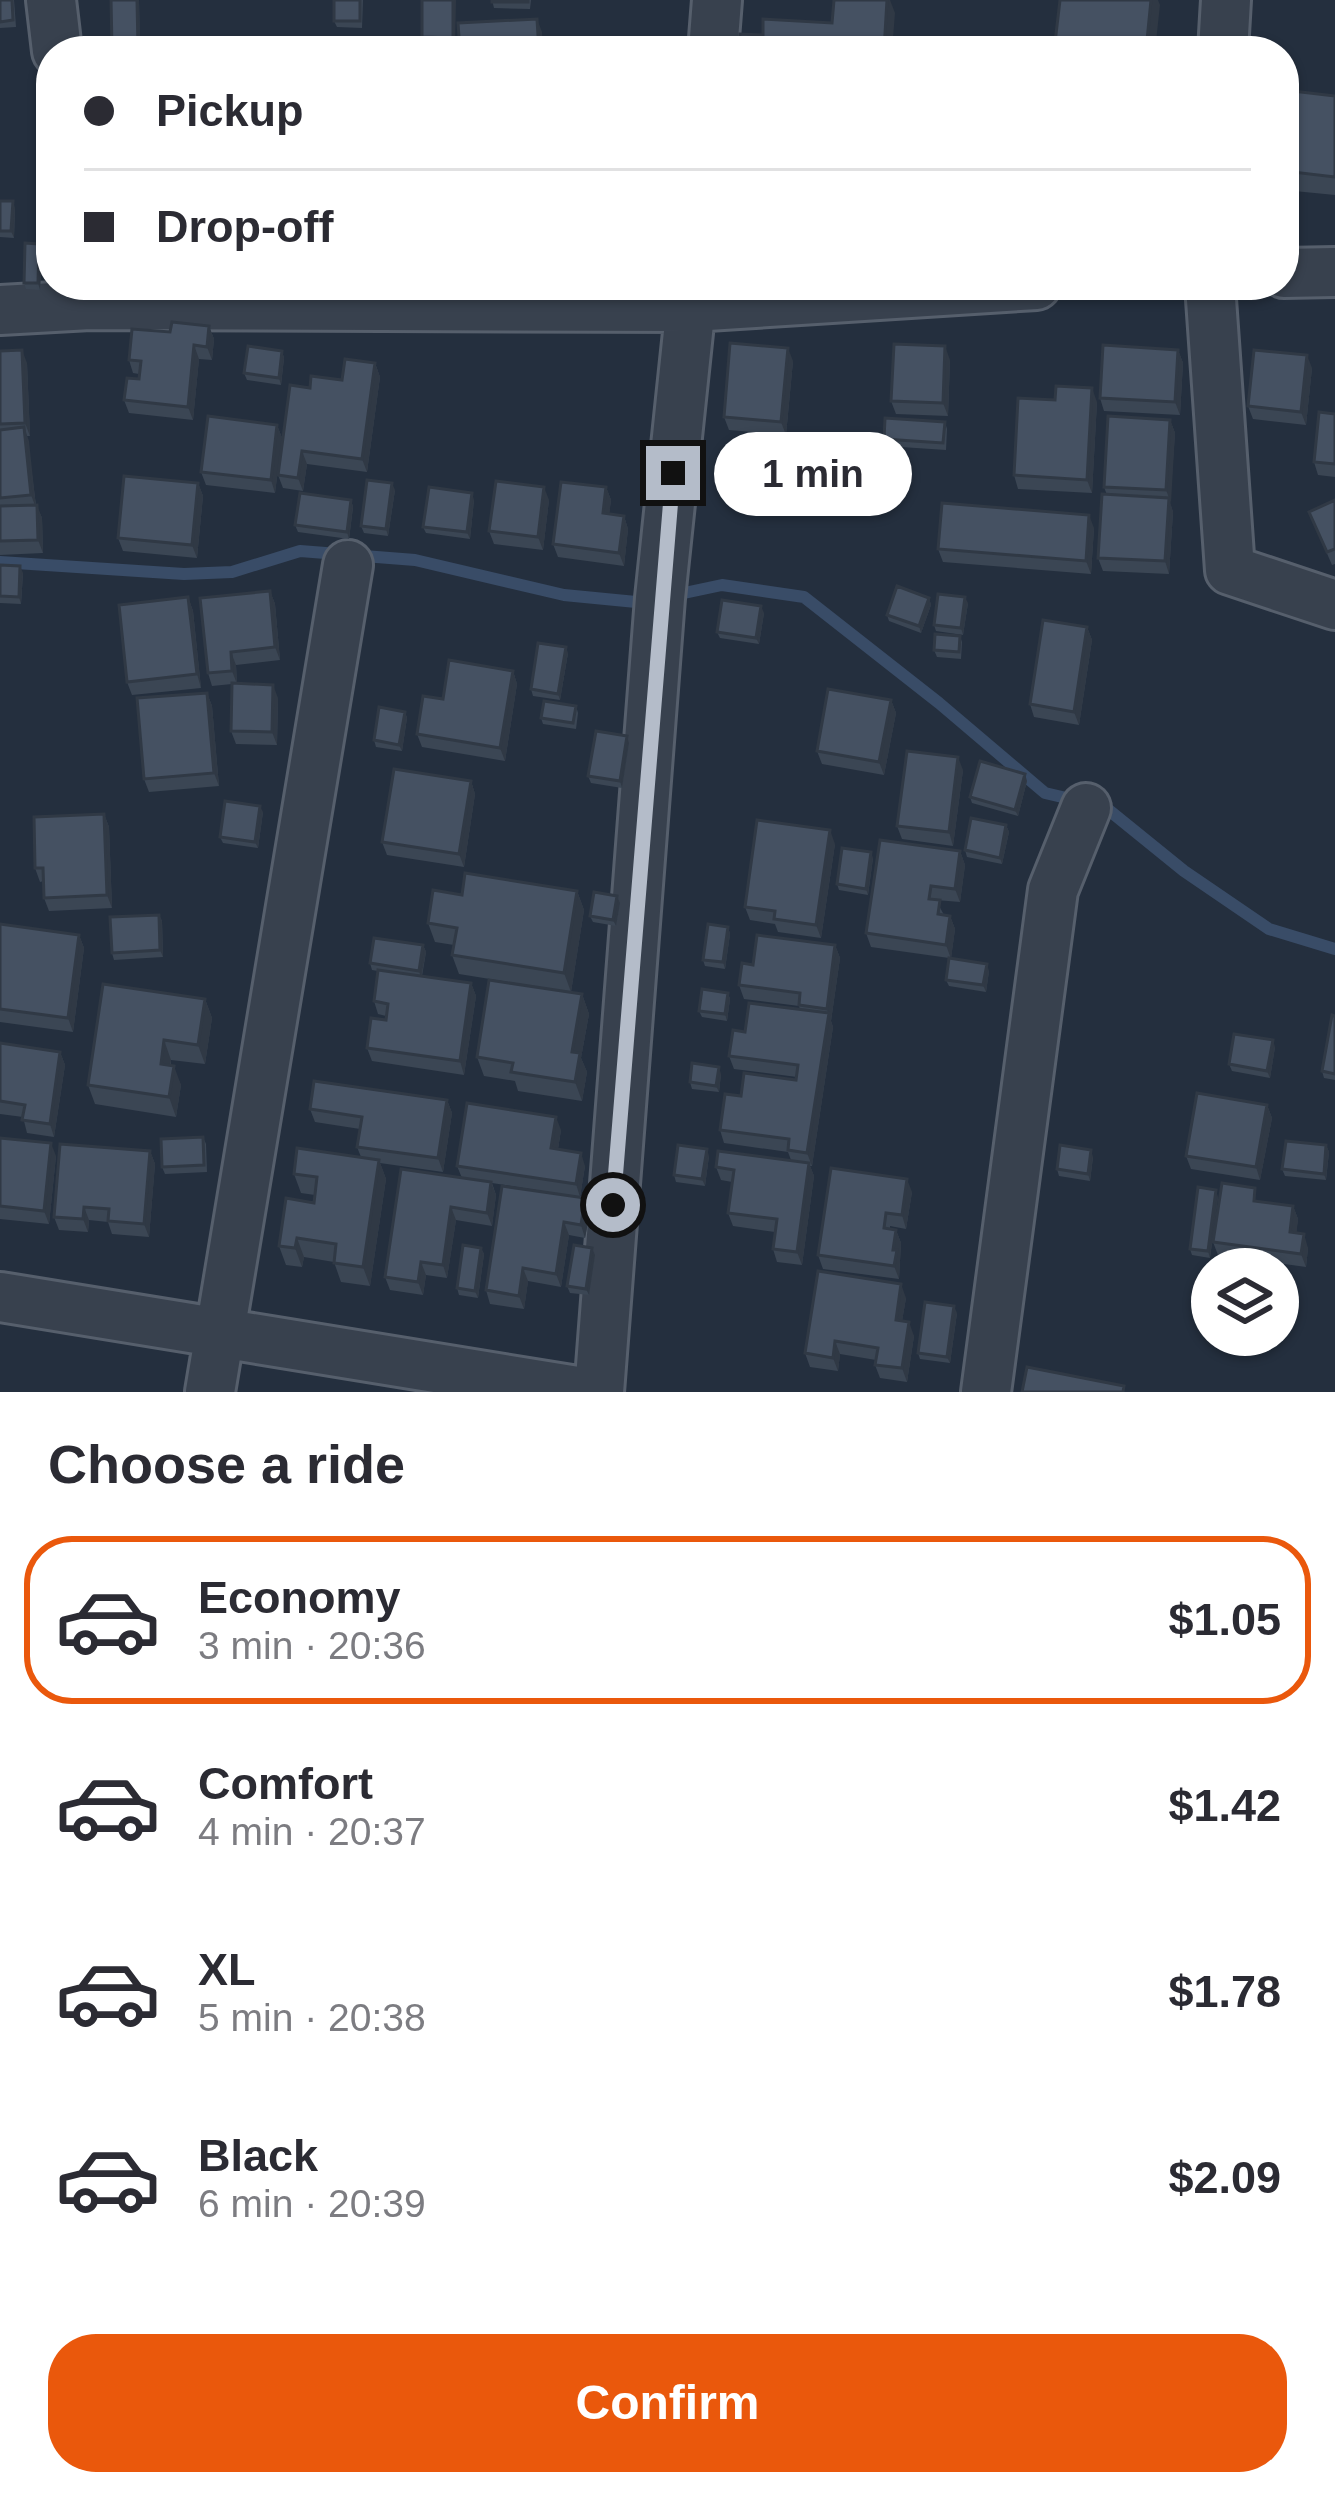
<!DOCTYPE html>
<html lang="en">
<head>
<meta charset="utf-8">
<style>
  :root { --surface:#fff; --page:#f7f7f7; --text:#2b2b33; --muted:#7c7c81; --line:#e1e1e2; --accent:#ea580c }
  body { margin:0; font-family:Arial,sans-serif; background:var(--page); color:var(--text); height:100vh; display:flex; flex-direction:column; font-size:45px; white-space:nowrap }
  * { box-sizing:border-box; margin:0 }
  p { font-size:39px; color:var(--muted) }
  .icon { flex:none; width:66px; height:66px; fill:none; stroke:currentColor; stroke-width:2; stroke-linecap:round; stroke-linejoin:round }
  .map { position:relative; height:1392px; overflow:hidden }
  .sheet { display:flex; flex-direction:column; background:var(--surface); flex:1 }
  .sheet>* { flex:none }
  .banner { position:absolute; left:36px; top:36px; width:1263px; height:264px; border-radius:48px; box-shadow:0 3px 9px #0004; display:grid; align-content:center; height:264px; padding:0 48px; background:var(--surface) }
  .buttons { position:absolute; left:1191px; top:1248px; display:grid; gap:24px }
  .buttons a { display:grid; place-items:center; width:108px; height:108px; border-radius:50%; background:var(--surface); box-shadow:0 3px 9px #0004; font-size:60px }
  .end { position:absolute; width:54px; height:54px; margin:-27px; border:15px solid #b4bcc9; background:#111; box-shadow:0 0 0 6px #111 }
  .from { border-radius:50% }
  .bubble { position:absolute; height:84px; border-radius:42px; background:var(--surface); box-shadow:0 3px 9px #0004; font-size:39px; font-weight:700; line-height:84px; text-align:center }
  .banner b { display:flex; align-items:center; gap:42px; height:114px; font-size:45px }
  .banner b+b { border-top:3px solid var(--line) }
  .banner i { width:30px; height:30px; background:var(--text) }
  ul { padding:0; list-style:none }
  li { display:flex; align-items:center; gap:36px; height:168px; margin:0 24px 18px; padding:0 24px; border:6px solid transparent; border-radius:48px }
  li div { flex:1 }
  li b { display:block; font-size:45px }
  li em { font-style:normal; font-weight:700 }
  li.selected { border-color:var(--accent) }
  li>.icon { width:108px; height:108px; stroke-width:1.5 }
  h2 { padding:0 48px; font-size:54px; line-height:144px }
  .cta { display:flex; gap:24px; margin-top:auto; padding:24px 48px }
  .cta a { flex:1; height:138px; border-radius:48px; background:var(--accent); color:#fff; font-size:48px; font-weight:700; line-height:138px; text-align:center }
  .map>svg:first-child { display:block }
  .lines { fill:none; stroke-linecap:round; stroke-linejoin:round }
  .stream { stroke:#394c67; stroke-width:12 }
  .minor-casing { stroke:#565f6c; stroke-width:54 }
  .minor { stroke:#38414e; stroke-width:48 }
  .wall { fill:#3b4654 }
  .shaded-wall { fill:#303945 }
  .building { fill:#455162; stroke:#303945; stroke-width:3 }
  .route { stroke:#b4bcc9; stroke-width:15 }
</style>
</head>
<body>
<div class="map">
<svg width="1335" height="1392" viewBox="0 0 1335 1392">
  <rect width="100%" height="100%" fill="#242f3e"/>
  <g class="lines">
    <path class="stream" d="M0,562L184,574L232,572L300,551L415,560L564,595L636,602L650,600
      M670,596L722,585L804,597L939,703L1045,793L1105,807L1184,871L1269,929L1335,949"/>
    <g class="minor-casing">
      <path id="minor" d="M51,0L57,51
        M713,51L717,0
        M1223,51L1226,0
        M1284,273L1335,272
        M1210,285L1230,570L1335,605
        M0,310L90,305L691,307L1036,285
        M0,1297L583,1392
        M210,1392L348,565
        M599,1392L660,598L693,285
        M986,1392L1053,890L1086,808"/>
    </g>
    <use href="#minor" class="minor"/>
  </g>
  <path class="wall" d="M0,0H14L16,27L0,28Z
    M111,0H139L140,51H113Z
    M334,0H363L362,28L337,27L334,21Z
    M492,0H531L530,9L494,8Z
    M1284,90L1335,96V195L1284,190Z
    M0,201L15,208L14,238L0,237Z
    M39,244L42,251L40,290L26,289L24,283Z
    M209,326L214,339L212,360L199,359L193,420L129,413L124,400L139,379V374L133,373L129,360L170,332Z
    M1178,350L1183,363L1180,415L1104,411L1100,398Z
    M0,351L27,363L30,436H27L36,505L42,518L43,553L0,555Z
    M282,351L284,358L281,385L247,380L244,373Z
    M950,360L948,416L896,414L891,401Z
    M793,361L786,435L729,430L724,417Z
    M375,363L380,377L367,472L307,464L303,491L283,488L278,475L310,388L342,380Z
    M1312,368L1306,425L1253,419L1248,406Z
    M1055,400L1097,402L1092,493L1018,489L1014,475Z
    M1335,414V477L1318,475L1314,462Z
    M1170,420L1175,433L1170,503L1173,512L1169,574L1103,571L1098,558L1107,495L1104,487Z
    M945,422L947,429L946,450L886,446L884,439Z
    M277,425L282,438L275,493L206,485L201,472Z
    M198,483L203,496L197,558L123,551L118,538Z
    M606,487L611,500L609,514L624,516L628,529L624,566L558,557L553,544Z
    M395,490L388,536L364,533L361,526Z
    M351,500L353,507L349,539L298,532L295,525Z
    M474,500L470,539L426,533L423,527Z
    M549,500L543,550L494,544L489,531Z
    M1335,500V564L1332,565L1309,512Z
    M1094,528L1091,574L943,562L938,549Z
    M0,565L23,573L21,604L0,603Z
    M270,591L275,604L280,660L236,665L237,684L278,698L277,745L236,744L231,731L232,684L212,686L208,673Z
    M188,597L193,611L201,688L132,695L127,682Z
    M929,598L931,605L921,633L889,621L887,615Z
    M968,603L963,635L936,631L934,625Z
    M764,613L759,644L720,638L717,632Z
    M1087,627L1092,640L1079,725L1034,717L1030,704Z
    M960,636L962,642L961,659L937,657L934,650Z
    M568,653L560,700L533,696L531,689Z
    M513,671L517,684L505,761L422,747L417,734L443,699Z
    M207,693L212,706L219,786L149,792L144,779Z
    M891,700L896,713L884,775L822,764L817,751Z
    M576,706L578,713L576,729L543,724L541,718Z
    M405,712L407,718L402,751L376,747L374,740Z
    M629,743L622,788L591,783L588,776Z
    M963,770L953,846L902,839L897,826Z
    M471,781L475,794L464,867L387,855L382,842Z
    M1027,781L1018,816L972,803L970,797Z
    M263,812L258,848L223,843L220,837Z
    M104,814L109,827L112,908L49,911L44,898V881L40,882L35,868Z
    M1006,825L1009,832L1002,864L967,857L965,850Z
    M835,844L821,938L778,932L775,924L750,920L745,907Z
    M960,851L965,865L960,902L936,900L944,915L950,916L955,929L951,958L989,971L986,992L949,986L946,980L949,958L871,947L866,933Z
    M873,858L868,895L839,890L837,884Z
    M577,891L584,910L571,992L459,974L452,955L454,945L435,942L428,923L462,895Z
    M617,896L620,903L616,926L593,922L590,916Z
    M159,915L162,921L163,957L114,960L112,953Z
    M0,924L79,935L84,948L73,1032L0,1022Z
    M728,927L730,934L725,969L705,966L703,960Z
    M423,945L426,952L422,976L471,983L476,996L464,1075L372,1061L367,1048L386,1020V1016L378,1014L374,1001L378,971L372,970L370,963Z
    M835,945L840,958L831,1021L833,1027L812,1166H810L814,1176L802,1265L777,1262L773,1249L775,1232L733,1226L728,1213L732,1182L721,1180L716,1167L791,1160L788,1152L724,1143L720,1130L741,1096L796,1080L797,1077L734,1069L729,1056L745,1032L800,1010L799,1006L744,999L739,985Z
    M728,993L730,999L727,1021L702,1017L699,1011Z
    M582,994L589,1014L581,1058L587,1072L582,1101L518,1091L515,1081L484,1076L477,1057Z
    M205,999L212,1018L205,1064L171,1060V1065L181,1085L176,1117L95,1104L88,1085Z
    M1335,1016V1080L1324,1078L1322,1071Z
    M0,1043L60,1052L65,1065L54,1137L27,1133L23,1117L0,1114Z
    M1275,1047L1270,1078L1232,1071L1229,1064Z
    M721,1074L719,1092L692,1089L690,1082Z
    M447,1100L452,1113L443,1172L380,1163L386,1179L370,1286L341,1282L334,1262L304,1257L302,1267L286,1265L279,1246L314,1203L315,1195L301,1193L294,1174L361,1157L357,1147L360,1129L315,1122L310,1109Z
    M1267,1105L1272,1118L1260,1180L1191,1169L1186,1156Z
    M561,1130L558,1149L585,1166L580,1197L492,1183L496,1195L492,1226L456,1220L447,1278L426,1275L423,1295L390,1290L385,1277L462,1178L457,1166Z
    M203,1137L206,1144L207,1172L165,1174L162,1167Z
    M0,1138L56,1156L49,1224L0,1219Z
    M1326,1145L1329,1152L1326,1180L1285,1176L1282,1169Z
    M150,1151L155,1164L149,1237L112,1234L108,1222L89,1220L88,1232L59,1230L54,1217Z
    M709,1156L705,1186L676,1182L674,1175Z
    M1093,1157L1090,1181L1059,1176L1057,1169Z
    M502,1186L590,1212L585,1238L569,1235L561,1287L528,1281L524,1309L490,1304L486,1290Z
    M912,1192L906,1229L890,1226V1229L896,1230L901,1243L899,1279L823,1269L818,1255Z
    M1218,1197L1210,1258L1192,1255L1190,1249Z
    M1260,1201L1293,1206L1298,1219L1296,1233L1308,1248L1306,1267L1218,1255L1213,1242Z
    M481,1248L484,1254L478,1298L459,1295L457,1288Z
    M592,1248L595,1255L589,1295L570,1293L567,1286Z
    M906,1298L902,1321L914,1336L907,1382L880,1378L875,1365L876,1360L840,1354L838,1371L810,1367L805,1353Z
    M957,1313L950,1363L920,1359L918,1353Z"/>
  <path class="shaded-wall" d="M137,0H139L140,51L138,47Z
    M453,0H456L455,45L453,38Z
    M887,0H890L895,13L892,51H884Z
    M1151,0H1158L1160,5L1155,51H1146Z
    M537,19L542,32L543,51H539Z
    M13,201L15,208L14,238L11,231Z
    M39,244L42,251L40,290L38,283Z
    M209,326L214,339L212,360L207,347Z
    M194,345L199,359L193,420L188,407Z
    M945,346L950,360L948,416L943,403Z
    M788,348L793,361L786,435L781,422Z
    M22,350L27,363L30,436L25,423Z
    M1178,350L1183,363L1180,415L1175,402Z
    M282,351L284,358L281,385L279,378Z
    M1307,355L1312,368L1306,425L1301,412Z
    M375,363L380,377L367,472L362,459Z
    M1092,388L1097,402L1092,493L1087,480Z
    M1170,420L1175,433L1171,503L1166,490Z
    M277,425L282,438L275,493L271,480Z
    M24,427L29,441L36,508L31,495Z
    M302,451L307,464L303,491L298,478Z
    M198,483L203,496L197,558L192,545Z
    M392,483L395,490L388,536L386,529Z
    M544,487L549,500L543,550L538,537Z
    M606,487L611,500L608,526L603,513Z
    M472,493L474,500L470,539L467,532Z
    M1169,498L1173,512L1169,574L1165,561Z
    M351,500L353,507L349,539L347,532Z
    M37,505L42,518L43,553L38,540Z
    M1089,515L1094,528L1091,574L1086,561Z
    M624,516L628,529L624,566L619,553Z
    M20,566L23,573L21,604L19,597Z
    M270,591L275,604L280,660L275,647Z
    M188,597L193,611L201,688L197,674Z
    M965,597L968,603L963,635L961,628Z
    M929,598L931,605L921,633L919,626Z
    M761,606L764,613L759,644L756,638Z
    M1087,627L1092,640L1079,725L1074,712Z
    M566,647L568,653L560,700L558,694Z
    M231,652L236,665L237,684L232,671Z
    M513,671L517,684L505,761L500,748Z
    M273,685L278,698L277,745L272,732Z
    M207,693L212,706L219,786L214,773Z
    M891,700L896,713L884,775L879,762Z
    M405,712L407,718L402,751L399,745Z
    M627,736L629,743L622,788L620,781Z
    M958,757L963,770L953,846L949,832Z
    M1025,774L1027,781L1018,816L1015,810Z
    M471,781L475,794L464,867L459,854Z
    M260,806L263,812L258,848L255,842Z
    M104,814L109,827L112,908L107,895Z
    M1006,825L1009,832L1002,864L1000,858Z
    M830,830L835,844L821,938L816,925Z
    M960,851L965,865L960,902L955,889Z
    M871,852L873,858L868,895L866,889Z
    M577,891L584,910L571,992L564,973Z
    M617,896L620,903L616,926L613,920Z
    M159,915L162,921L163,957L160,950Z
    M950,916L955,929L951,959L946,945Z
    M728,927L730,934L725,969L723,962Z
    M79,935L84,948L73,1032L68,1018Z
    M423,945L426,952L421,978L419,971Z
    M835,945L840,958L831,1021L833,1027L812,1166L807,1153L828,1014L827,1009Z
    M987,964L989,971L986,992L983,985Z
    M471,983L476,996L464,1075L460,1061Z
    M728,993L730,999L727,1021L725,1014Z
    M582,994L589,1014L581,1058L587,1072L582,1101L575,1082L572,1052Z
    M205,999L212,1018L205,1064L198,1045Z
    M164,1040L171,1060L168,1083L161,1064Z
    M1273,1040L1275,1047L1270,1078L1267,1071Z
    M60,1052L65,1065L54,1137L50,1124Z
    M174,1066L181,1085L176,1117L169,1097Z
    M719,1067L721,1074L719,1092L716,1086Z
    M447,1100L452,1113L443,1172L438,1158Z
    M1267,1105L1272,1118L1260,1180L1256,1167Z
    M556,1117L561,1130L556,1161L551,1148Z
    M51,1143L56,1156L49,1224L44,1211Z
    M1326,1145L1329,1152L1326,1180L1324,1174Z
    M707,1149L709,1156L705,1186L702,1179Z
    M1091,1150L1093,1157L1090,1181L1088,1174Z
    M150,1151L155,1164L149,1237L144,1224Z
    M581,1153L585,1166L580,1197L576,1184Z
    M379,1160L386,1179L370,1286L363,1267Z
    M809,1163L814,1176L802,1265L797,1252Z
    M907,1179L912,1192L906,1229L902,1215Z
    M491,1182L496,1195L492,1226L487,1213Z
    M1216,1190L1218,1197L1210,1258L1208,1251Z
    M585,1198L590,1212L585,1238L581,1225Z
    M1293,1206L1298,1219L1295,1246L1290,1232Z
    M84,1207L89,1220L88,1232L83,1219Z
    M451,1207L456,1220L447,1278L443,1265Z
    M564,1222L569,1235L561,1287L556,1274Z
    M896,1230L901,1243L899,1279L894,1266L893,1250Z
    M1304,1234L1308,1248L1306,1267L1301,1254Z
    M297,1238L304,1257L302,1267L295,1248Z
    M481,1248L484,1254L478,1298L475,1291Z
    M592,1248L595,1255L589,1295L586,1289Z
    M421,1262L426,1275L423,1295L418,1282Z
    M523,1268L528,1281L524,1309L519,1296Z
    M901,1284L906,1298L900,1333L896,1320Z
    M954,1306L957,1313L950,1363L947,1357Z
    M909,1322L914,1336L907,1382L902,1368Z
    M835,1341L840,1354L838,1371L833,1358Z"/>
  <path class="building" d="M0,0H12L13,20L0,22Z
    M111,0H137L138,47L112,48Z
    M334,0H360V21H334Z
    M422,0H453V38L422,37Z
    M492,0H528V2H492Z
    M834,0H887L884,51H739L740,34L763,35V19L832,23Z
    M1060,0H1151L1146,51H1054Z
    M537,19L539,51H460L458,23Z
    M450,38V51H341V40Z
    M1284,90L1335,96V177L1284,171Z
    M0,201H13L11,231H0Z
    M25,243L39,244L38,283H24Z
    M172,322L209,326L207,347L194,345L188,407L124,400L127,378L139,379L141,361L129,360L132,329L170,332Z
    M730,343L788,348L781,422L724,417Z
    M894,344L945,346L943,403L891,401Z
    M1103,345L1178,350L1175,402L1100,398Z
    M248,346L282,351L279,378L244,373Z
    M22,350L25,423L0,424V351Z
    M1254,350L1307,355L1301,412L1248,406Z
    M345,359L375,363L362,459L302,451L298,478L278,475L290,385L310,388L311,376L342,380Z
    M1056,386L1092,388L1087,480L1014,475L1018,398L1055,400Z
    M1319,412L1335,414V464L1314,462Z
    M208,416L277,425L271,480L201,472Z
    M1108,416L1170,420L1166,490L1104,487Z
    M885,418L945,422L943,443L884,439Z
    M24,427L31,495L0,498V430Z
    M124,476L198,483L192,545L118,538Z
    M367,480L392,483L386,529L361,526Z
    M496,481L544,487L538,537L489,531Z
    M561,482L606,487L603,513L624,516L619,553L553,544Z
    M429,487L472,493L467,532L423,527Z
    M300,493L351,500L347,532L295,525Z
    M1102,494L1169,498L1165,561L1098,558Z
    M1335,500V549L1327,552L1309,512Z
    M942,503L1089,515L1086,561L938,549Z
    M37,505L38,540L0,541V506Z
    M0,565L20,566L19,597L0,596Z
    M897,586L929,598L919,626L887,615Z
    M270,591L275,647L231,652L232,671L208,673L200,598Z
    M938,594L965,597L961,628L934,625Z
    M188,597L197,674L127,682L119,605Z
    M722,600L761,606L756,638L717,632Z
    M1043,620L1087,627L1074,712L1030,704Z
    M935,634L960,636L959,652L934,650Z
    M538,643L566,647L558,694L531,689Z
    M449,660L513,671L500,748L417,734L423,696L443,699Z
    M232,683L273,685L272,732L231,731Z
    M828,689L891,700L879,762L817,751Z
    M207,693L214,773L144,779L137,698Z
    M544,701L576,706L573,723L541,718Z
    M379,707L405,712L399,745L374,740Z
    M596,731L627,736L620,781L588,776Z
    M907,751L958,757L949,832L897,826Z
    M980,761L1025,774L1015,810L970,797Z
    M394,769L471,781L459,854L382,842Z
    M225,801L260,806L255,842L220,837Z
    M104,814L107,895L44,898L43,868H35L34,817Z
    M971,818L1006,825L1000,858L965,850Z
    M757,820L830,830L816,925L774,919L775,911L745,907Z
    M880,840L960,851L955,889L931,886L929,899L940,900L938,914L950,916L946,945L866,933Z
    M842,848L871,852L866,889L837,884Z
    M465,873L577,891L564,973L452,955L457,928L428,923L433,890L462,895Z
    M594,892L617,896L613,920L590,916Z
    M159,915L160,950L112,953L110,917Z
    M0,924L79,935L68,1018L0,1009Z
    M708,924L728,927L723,962L703,960Z
    M757,935L835,945L827,1009L799,1005L800,993L739,985L742,963L753,965Z
    M374,938L423,945L419,971L370,963Z
    M949,958L987,964L983,985L946,980Z
    M378,970L471,983L460,1061L367,1048L371,1018L386,1020L388,1004L374,1001Z
    M489,980L582,994L572,1052L580,1053L575,1082L511,1072L513,1063L477,1057Z
    M103,984L205,999L198,1045L164,1040L161,1064L174,1066L169,1097L88,1085Z
    M702,989L728,993L725,1014L699,1011Z
    M749,1003L829,1013L807,1153L788,1150L789,1139L720,1130L725,1094L741,1096L744,1073L796,1080L798,1065L729,1056L733,1030L745,1032Z
    M1332,1015L1335,1016V1074L1322,1071Z
    M1234,1034L1273,1040L1267,1071L1229,1064Z
    M0,1043L60,1052L50,1124L22,1120L25,1105L0,1101Z
    M692,1063L719,1067L716,1086L690,1082Z
    M314,1081L447,1100L438,1158L357,1147L362,1117L310,1109Z
    M1197,1093L1267,1105L1256,1167L1186,1156Z
    M467,1103L556,1117L551,1148L581,1153L576,1184L457,1166Z
    M203,1137L204,1165L162,1167L161,1139Z
    M0,1138L51,1143L44,1211L0,1206Z
    M1286,1141L1326,1145L1324,1174L1282,1169Z
    M60,1144L150,1151L144,1224L108,1221L109,1209L84,1207L83,1219L54,1217Z
    M678,1145L707,1149L702,1179L674,1175Z
    M1060,1145L1091,1150L1088,1174L1057,1169Z
    M297,1148L379,1160L363,1267L334,1263L336,1244L297,1238L295,1248L279,1246L286,1198L314,1203L317,1177L294,1174Z
    M718,1151L809,1163L797,1252L773,1249L777,1219L728,1213L734,1170L716,1167Z
    M831,1168L907,1179L902,1215L886,1213L884,1228L896,1230L893,1250H897L894,1266L818,1255Z
    M401,1169L491,1182L487,1213L451,1207L443,1265L421,1262L418,1282L385,1277Z
    M1222,1183L1255,1188L1254,1201L1293,1206L1290,1232L1304,1234L1301,1254L1213,1242Z
    M502,1186L585,1198L581,1225L564,1222L556,1274L523,1268L519,1296L486,1290Z
    M1198,1187L1216,1190L1208,1251L1190,1249Z
    M463,1245L481,1248L475,1291L457,1288Z
    M574,1245L592,1248L586,1289L567,1286Z
    M818,1271L901,1284L896,1320L909,1322L902,1368L875,1365L878,1348L835,1341L833,1358L805,1353Z
    M925,1302L954,1306L947,1357L918,1353Z
    M1027,1367L1124,1386L1123,1392H1022Z"/>
  <g class="lines">
    <path class="route" d="M613,1205L673,473"/>
  </g>
</svg>
<div class="buttons">
<a><svg class="icon" aria-label="layers" viewBox="0 0 24 24"><path d="M12 4l9 5-9 5-9-5zM3 14l9 5 9-5"/></svg></a>
</div>
<i class="end from" style="left:613px;top:1205px"></i>
<i class="end" style="left:673px;top:473px"></i>
<div class="bubble" style="left:714px;top:432px;width:198px">1 min</div>
<div class="banner">
<b><i class="from"></i>Pickup</b>
<b><i></i>Drop-off</b>
</div>
</div>
<section class="sheet">
<h2>Choose a ride</h2>
<ul>
<li class="selected"><svg class="icon" aria-label="car" viewBox="0 0 24 24"><path d="M5 17H2v-5l4-1 3-4h7l3 4 3 1v5h-3M9 17h6M6 11h13"/><circle cx="7" cy="17" r="2"/><circle cx="17" cy="17" r="2"/></svg><div><b>Economy</b><p>3 min · 20:36</p></div><em>$1.05</em></li>
<li><svg class="icon" aria-label="car" viewBox="0 0 24 24"><path d="M5 17H2v-5l4-1 3-4h7l3 4 3 1v5h-3M9 17h6M6 11h13"/><circle cx="7" cy="17" r="2"/><circle cx="17" cy="17" r="2"/></svg><div><b>Comfort</b><p>4 min · 20:37</p></div><em>$1.42</em></li>
<li><svg class="icon" aria-label="car" viewBox="0 0 24 24"><path d="M5 17H2v-5l4-1 3-4h7l3 4 3 1v5h-3M9 17h6M6 11h13"/><circle cx="7" cy="17" r="2"/><circle cx="17" cy="17" r="2"/></svg><div><b>XL</b><p>5 min · 20:38</p></div><em>$1.78</em></li>
<li><svg class="icon" aria-label="car" viewBox="0 0 24 24"><path d="M5 17H2v-5l4-1 3-4h7l3 4 3 1v5h-3M9 17h6M6 11h13"/><circle cx="7" cy="17" r="2"/><circle cx="17" cy="17" r="2"/></svg><div><b>Black</b><p>6 min · 20:39</p></div><em>$2.09</em></li>
</ul>
<div class="cta"><a>Confirm</a></div>
</section>
</body>
</html>
